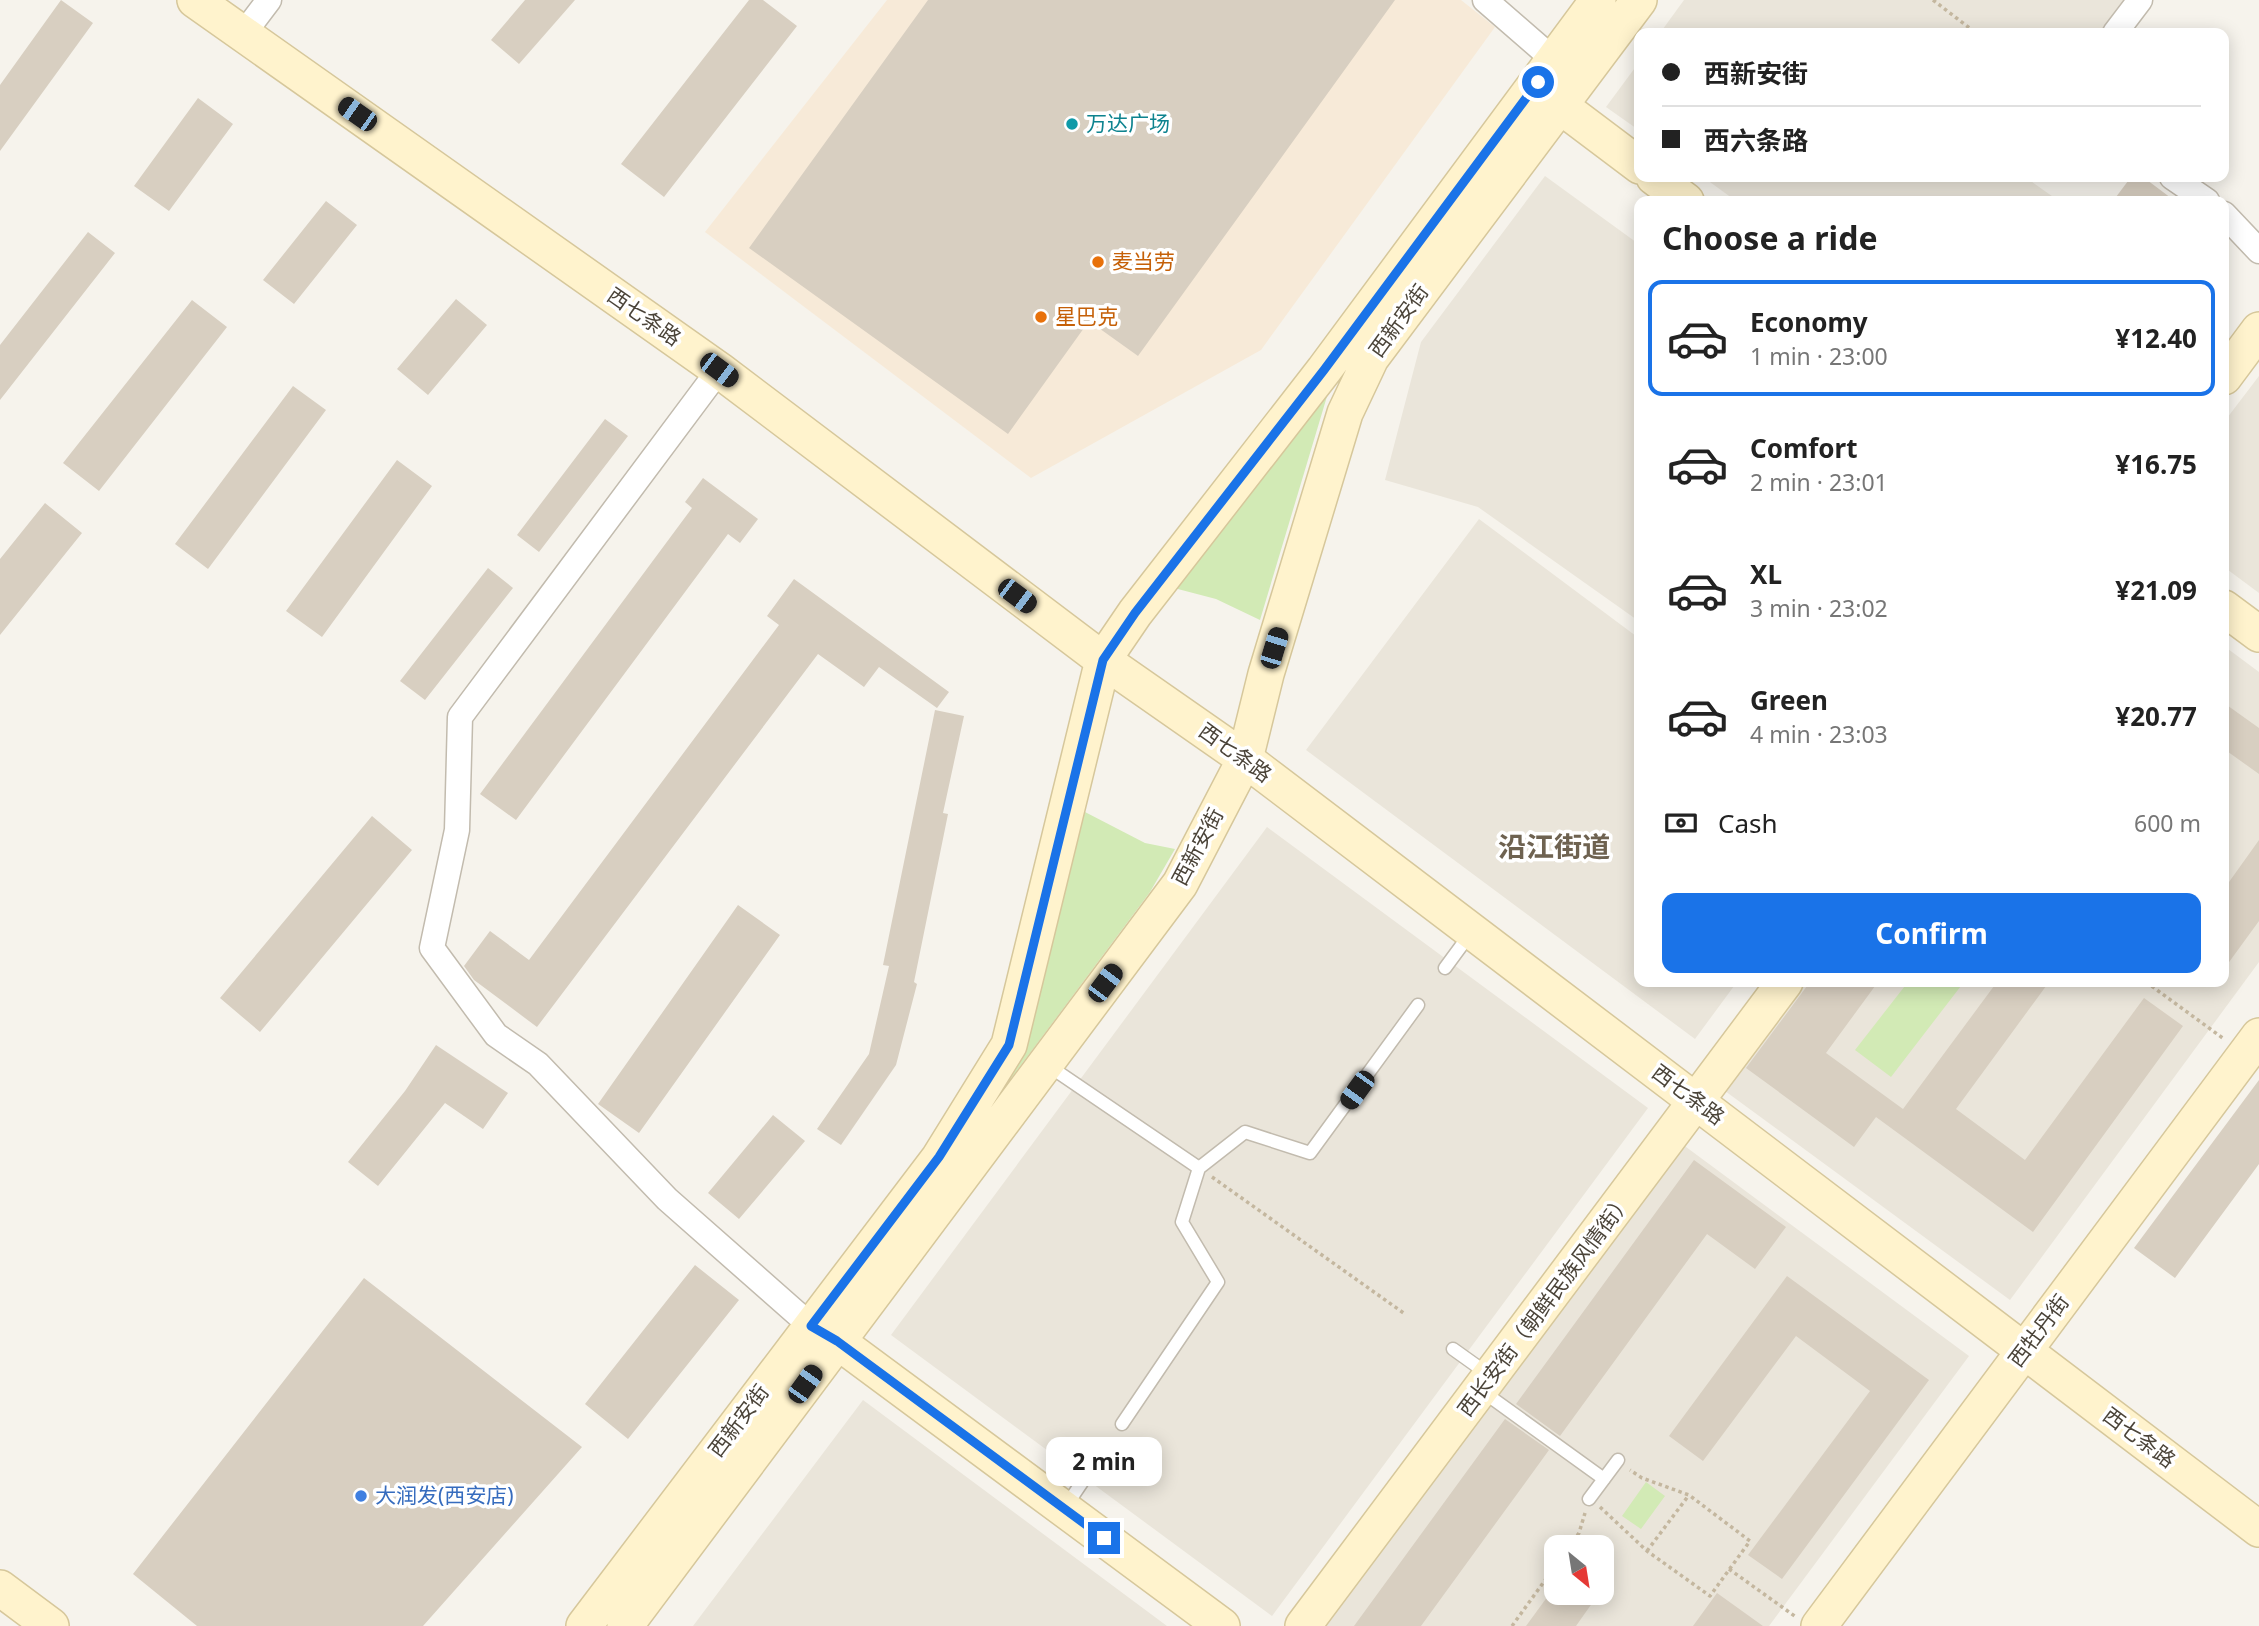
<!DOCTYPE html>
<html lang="en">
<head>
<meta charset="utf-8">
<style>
  :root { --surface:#fff; --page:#f6f6f6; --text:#222; --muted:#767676; --line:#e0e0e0; --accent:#1a73e8 }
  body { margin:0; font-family:"Noto Sans","Noto Sans SC",sans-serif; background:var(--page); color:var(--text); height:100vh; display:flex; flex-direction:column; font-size:26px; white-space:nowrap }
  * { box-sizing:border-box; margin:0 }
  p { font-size:23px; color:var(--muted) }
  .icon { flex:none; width:38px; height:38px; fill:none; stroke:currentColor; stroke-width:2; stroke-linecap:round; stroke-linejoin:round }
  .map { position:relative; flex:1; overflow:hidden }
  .panel { position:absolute; left:1634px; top:196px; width:595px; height:791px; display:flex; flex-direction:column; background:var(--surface); border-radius:14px; box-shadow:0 4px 18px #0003 }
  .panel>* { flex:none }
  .guide { position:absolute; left:1634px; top:28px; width:595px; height:154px; border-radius:14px; box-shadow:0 4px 18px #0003; display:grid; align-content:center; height:154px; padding:0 28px; background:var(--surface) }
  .needle { width:46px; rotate:150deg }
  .buttons { position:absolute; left:1544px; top:1535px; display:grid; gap:14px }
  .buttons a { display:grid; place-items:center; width:70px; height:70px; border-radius:14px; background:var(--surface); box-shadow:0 4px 18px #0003; font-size:35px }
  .end { position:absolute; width:32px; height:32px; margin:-16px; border:9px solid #1a73e8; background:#fff; box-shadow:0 0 0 4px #fff }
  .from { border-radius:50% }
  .bubble { position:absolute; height:49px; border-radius:14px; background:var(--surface); box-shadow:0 4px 18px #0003; font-size:23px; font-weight:700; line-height:49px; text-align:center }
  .car { position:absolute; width:21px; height:42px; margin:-21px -10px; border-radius:9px; box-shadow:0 0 5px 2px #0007; background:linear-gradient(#222 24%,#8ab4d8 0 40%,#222 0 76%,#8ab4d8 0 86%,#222 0) }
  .guide b { display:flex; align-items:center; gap:24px; height:66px; font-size:26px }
  .guide b+b { border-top:2px solid var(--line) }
  .guide i { width:18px; height:18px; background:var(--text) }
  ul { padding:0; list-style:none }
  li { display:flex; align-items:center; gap:21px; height:116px; margin:0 14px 10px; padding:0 14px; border:4px solid transparent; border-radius:14px }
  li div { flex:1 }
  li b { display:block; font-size:26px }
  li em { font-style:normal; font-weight:700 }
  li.current { border-color:var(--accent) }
  li>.icon { width:63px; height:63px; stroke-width:1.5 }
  h2 { padding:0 28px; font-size:32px; line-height:84px }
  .pay { display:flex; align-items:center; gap:18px; height:77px; padding:0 28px; font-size:26px }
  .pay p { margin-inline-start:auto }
  .button { display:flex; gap:14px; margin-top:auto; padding:14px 28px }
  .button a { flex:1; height:80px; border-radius:14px; background:var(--accent); color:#fff; font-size:28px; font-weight:700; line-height:80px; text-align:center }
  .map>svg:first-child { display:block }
  .residential { fill:#eae5da; fill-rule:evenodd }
  .commercial { fill:#f7ead8 }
  .green { fill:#d2eab5 }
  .building { fill:#d8cfc1 }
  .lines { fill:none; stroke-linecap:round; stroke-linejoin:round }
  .lane-casing { stroke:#c2bbae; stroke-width:15 }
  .street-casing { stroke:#c2bbae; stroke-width:27 }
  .secondary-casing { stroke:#d6c79b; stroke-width:38 }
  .path { stroke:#c4b79f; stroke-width:3.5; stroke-dasharray:3.5 3.5; stroke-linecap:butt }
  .lane { stroke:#fff; stroke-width:12 }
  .street { stroke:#fff; stroke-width:24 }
  .secondary { stroke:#fff3cd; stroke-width:35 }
  .route { stroke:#1a73e8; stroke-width:9 }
  .culture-dot { fill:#0f9aa8; stroke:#fff; stroke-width:2.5 }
  .food-dot { fill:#e8710a; stroke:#fff; stroke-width:2.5 }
  .shop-dot { fill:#3f7fe0; stroke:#fff; stroke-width:2.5 }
  .labels { text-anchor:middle; stroke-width:7; stroke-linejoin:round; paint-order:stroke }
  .culture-label { font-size:21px; fill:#0d838f; stroke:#fff; text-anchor:start }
  .food-label { font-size:21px; fill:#c56008; stroke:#fff; text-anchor:start }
  .street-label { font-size:21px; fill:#4b4439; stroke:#fff }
  .shop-label { font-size:21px; fill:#366cbe; stroke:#fff; text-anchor:start }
  .district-label { font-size:28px; font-weight:bold; fill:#6e6250; stroke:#fff }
</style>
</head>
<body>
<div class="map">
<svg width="2259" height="1626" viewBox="0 0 2259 1626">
  <rect width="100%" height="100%" fill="#f6f3ec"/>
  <path class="residential" d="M1684,0H2125L2100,33H1660Z
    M1640,61V131L1606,107Z
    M1545,176L1640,245V622L1478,507L1385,480L1421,342Z
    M1703,177H2025L2059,201H1736Z
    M2259,376V593L2224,567V422Z
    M1479,519L1640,639V982H1737L1695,1039L1306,750Z
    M2224,646L2259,672V962L2010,1300L1725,1091L1805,982H2224Z
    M1267,827L1648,1108L1272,1616L891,1335Z
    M1682,1144L1969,1356L1769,1626H1324ZM1556,1547H1601V1592H1556Z
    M863,1400L1167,1626H693Z"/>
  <path class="commercial" d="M887,0H1461L1495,27L1261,350L1031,478L705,232Z"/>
  <path class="green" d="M1334,373L1260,620L1216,599L1174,588Z
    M1085,812L1145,843L1175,849L1150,892L1001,1092Z
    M1908,982H1964L1891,1077L1855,1050Z
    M1646,1482L1665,1496L1641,1529L1622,1516Z"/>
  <path class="building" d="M61,0L93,23L0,151V85Z
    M525,0H575L519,64L491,40Z
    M749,0H763L797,26L664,197L621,164Z
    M928,0H1395L1138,356L1089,321L1008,434L749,248Z
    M198,98L233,124L169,211L134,186Z
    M2131,177H2143L2175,201H2113Z
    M326,201L357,225L294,304L263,280Z
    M88,232L115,253L0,400V345Z
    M456,299L487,325L428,395L397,369Z
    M192,300L227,327L99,491L63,463Z
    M293,386L326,410L208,569L175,544Z
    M605,419L628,436L539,552L517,535Z
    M397,460L432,486L322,637L286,611Z
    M703,478L758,519L740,543L728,534L516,820L480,794L692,508L685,502Z
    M45,503L82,533L0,635V559Z
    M488,568L513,588L425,700L400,681Z
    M794,579L949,692L937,708L879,667L864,687L818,654L537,1027L474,980L464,966L490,931L529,960L779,625L767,616Z
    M2224,703L2259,728V774L2224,749Z
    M935,710L964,716L943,813L948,814L914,982L917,984L896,1065L841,1145L817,1129L869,1054L889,966L883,965Z
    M372,816L412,850L260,1032L220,998Z
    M2259,840V921L2224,969V889Z
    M738,905L780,935L639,1133L598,1104Z
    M1810,982H1878L1826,1053L1903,1109L1997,982H2049L1956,1109L2025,1160L2144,998L2183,1026L2033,1232L1876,1117L1854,1147L1746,1068Z
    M436,1045L508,1093L483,1129L445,1103L378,1186L348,1162L405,1091Z
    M2259,1080V1164L2175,1278L2134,1248Z
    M773,1115L805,1141L739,1219L708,1193Z
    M1694,1160L1786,1227L1755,1269L1707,1234L1560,1436L1516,1404Z
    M695,1265L739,1300L628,1439L585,1404Z
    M1787,1276L1929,1380L1782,1579L1748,1555L1870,1391L1796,1336L1703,1461L1669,1436Z
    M364,1278L582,1447L423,1626H197L133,1574Z
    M1505,1419L1549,1450L1421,1626H1354Z
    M1556,1585V1592H1600L1576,1626H1526Z
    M1717,1593L1763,1626H1693Z"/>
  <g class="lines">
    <g class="lane-casing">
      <path id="lane" d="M1445,968L1470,934
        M1046,1064L1199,1168
        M1453,1349L1488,1374
        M1482,1391L1604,1479
        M1122,1424L1218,1282L1182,1222L1199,1168L1245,1132L1310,1153L1418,1005
        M1589,1499L1618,1460
        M1066,1506L1097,1460"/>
    </g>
    <g class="street-casing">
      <path id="street" d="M1485,0L1554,60
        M244,33L269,0
        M2115,33L2140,0
        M2172,177L2207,201
        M2224,214L2259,251
        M719,370L460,717L457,830L432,948L496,1035L538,1064L667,1199L811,1326L825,1334"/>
    </g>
    <g class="secondary-casing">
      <path id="secondary" d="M195,0L719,370L1103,660L1245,759L2259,1529
        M1559,105L1640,166
        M1654,177L1686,201
        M2224,377L2259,330
        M2224,608L2259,634
        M837,1341L1222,1626
        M0,1588L51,1626
        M584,1626L939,1158L1009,1045L1103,660L1135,613L1324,370L1598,0
        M625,1626L1180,884L1245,759L1266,674L1345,413L1371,358L1639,0
        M1303,1626L1785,982
        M1819,1626L2259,1036"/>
    </g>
    <path class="path" d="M1933,0L1976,33
      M2146,982L2224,1039
      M1212,1177L1405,1314
      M1600,1507L1647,1551L1710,1596L1750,1541L1689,1495L1642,1478L1630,1470
      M1569,1547L1579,1533L1585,1513
      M1647,1551L1689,1495
      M1729,1569L1796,1617
      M1512,1626L1556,1565"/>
    <use href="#lane" class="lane"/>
    <use href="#street" class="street"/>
    <use href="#secondary" class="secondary"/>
  </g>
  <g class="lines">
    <path class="route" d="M1104,1538L837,1341L811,1326L939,1157L1009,1045L1103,660L1135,613L1324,370L1538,82"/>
  </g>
  <circle class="culture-dot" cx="1072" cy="124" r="7"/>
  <g class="food-dot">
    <circle cx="1098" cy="262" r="7"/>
    <circle cx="1041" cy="317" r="7"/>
  </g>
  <circle class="shop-dot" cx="361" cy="1496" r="7"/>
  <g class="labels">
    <g class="culture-label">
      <text x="1086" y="131">万达广场</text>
    </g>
    <g class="food-label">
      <text x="1112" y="269">麦当劳</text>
      <text x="1055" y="324">星巴克</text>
    </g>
    <g class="street-label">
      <text transform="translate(644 317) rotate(35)" y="7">西七条路</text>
      <text transform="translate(1399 321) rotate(-54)" y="7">西新安街</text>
      <text transform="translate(1235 753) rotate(36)" y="7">西七条路</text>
      <text transform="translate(1198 847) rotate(-62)" y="7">西新安街</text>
      <text transform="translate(1688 1095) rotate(37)" y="7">西七条路</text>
      <text transform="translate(1545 1305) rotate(-53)" y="7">西长安街（朝鲜民族风情街）</text>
      <text transform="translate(2039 1331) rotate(-53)" y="7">西牡丹街</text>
      <text transform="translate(739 1421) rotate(-53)" y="7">西新安街</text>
      <text transform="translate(2139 1438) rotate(37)" y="7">西七条路</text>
    </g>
    <g class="shop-label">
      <text x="375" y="1503">大润发(西安店)</text>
    </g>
    <g class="district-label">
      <text x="1554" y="857">沿江街道</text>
    </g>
  </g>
</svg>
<div class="buttons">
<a><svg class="needle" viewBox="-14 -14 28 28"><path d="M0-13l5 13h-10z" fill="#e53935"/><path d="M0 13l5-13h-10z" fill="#767676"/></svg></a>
</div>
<i class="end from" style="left:1538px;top:82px"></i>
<i class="end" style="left:1104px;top:1538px"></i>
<div class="bubble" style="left:1046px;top:1437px;width:116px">2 min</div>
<i class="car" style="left:357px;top:114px;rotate:305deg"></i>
<i class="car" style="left:719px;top:370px;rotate:127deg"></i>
<i class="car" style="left:1017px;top:596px;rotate:127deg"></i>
<i class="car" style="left:1274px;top:648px;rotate:17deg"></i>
<i class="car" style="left:1105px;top:983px;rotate:37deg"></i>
<i class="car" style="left:1357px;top:1090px;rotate:216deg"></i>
<i class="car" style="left:805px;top:1384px;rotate:36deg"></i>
<div class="guide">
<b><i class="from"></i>西新安街</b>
<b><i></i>西六条路</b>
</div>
<section class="panel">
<h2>Choose a ride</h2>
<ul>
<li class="current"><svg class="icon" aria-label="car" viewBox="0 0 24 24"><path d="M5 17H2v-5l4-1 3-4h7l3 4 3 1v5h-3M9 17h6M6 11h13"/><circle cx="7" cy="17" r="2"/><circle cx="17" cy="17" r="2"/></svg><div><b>Economy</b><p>1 min · 23:00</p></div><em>¥12.40</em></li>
<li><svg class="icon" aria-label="car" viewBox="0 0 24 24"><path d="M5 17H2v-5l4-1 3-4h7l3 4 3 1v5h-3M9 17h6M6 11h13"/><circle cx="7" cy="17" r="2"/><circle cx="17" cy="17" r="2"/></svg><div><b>Comfort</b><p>2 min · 23:01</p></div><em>¥16.75</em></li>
<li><svg class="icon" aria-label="car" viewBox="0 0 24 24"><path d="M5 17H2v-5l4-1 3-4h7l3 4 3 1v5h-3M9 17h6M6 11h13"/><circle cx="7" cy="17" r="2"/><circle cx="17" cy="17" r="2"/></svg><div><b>XL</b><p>3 min · 23:02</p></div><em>¥21.09</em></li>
<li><svg class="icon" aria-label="car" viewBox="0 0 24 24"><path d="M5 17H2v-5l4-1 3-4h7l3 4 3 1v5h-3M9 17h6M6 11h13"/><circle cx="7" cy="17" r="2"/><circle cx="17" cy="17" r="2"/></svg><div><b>Green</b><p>4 min · 23:03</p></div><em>¥20.77</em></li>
</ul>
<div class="pay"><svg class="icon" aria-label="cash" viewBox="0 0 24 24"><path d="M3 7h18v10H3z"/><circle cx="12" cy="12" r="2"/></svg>Cash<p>600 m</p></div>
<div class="button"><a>Confirm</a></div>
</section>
</div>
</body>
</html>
